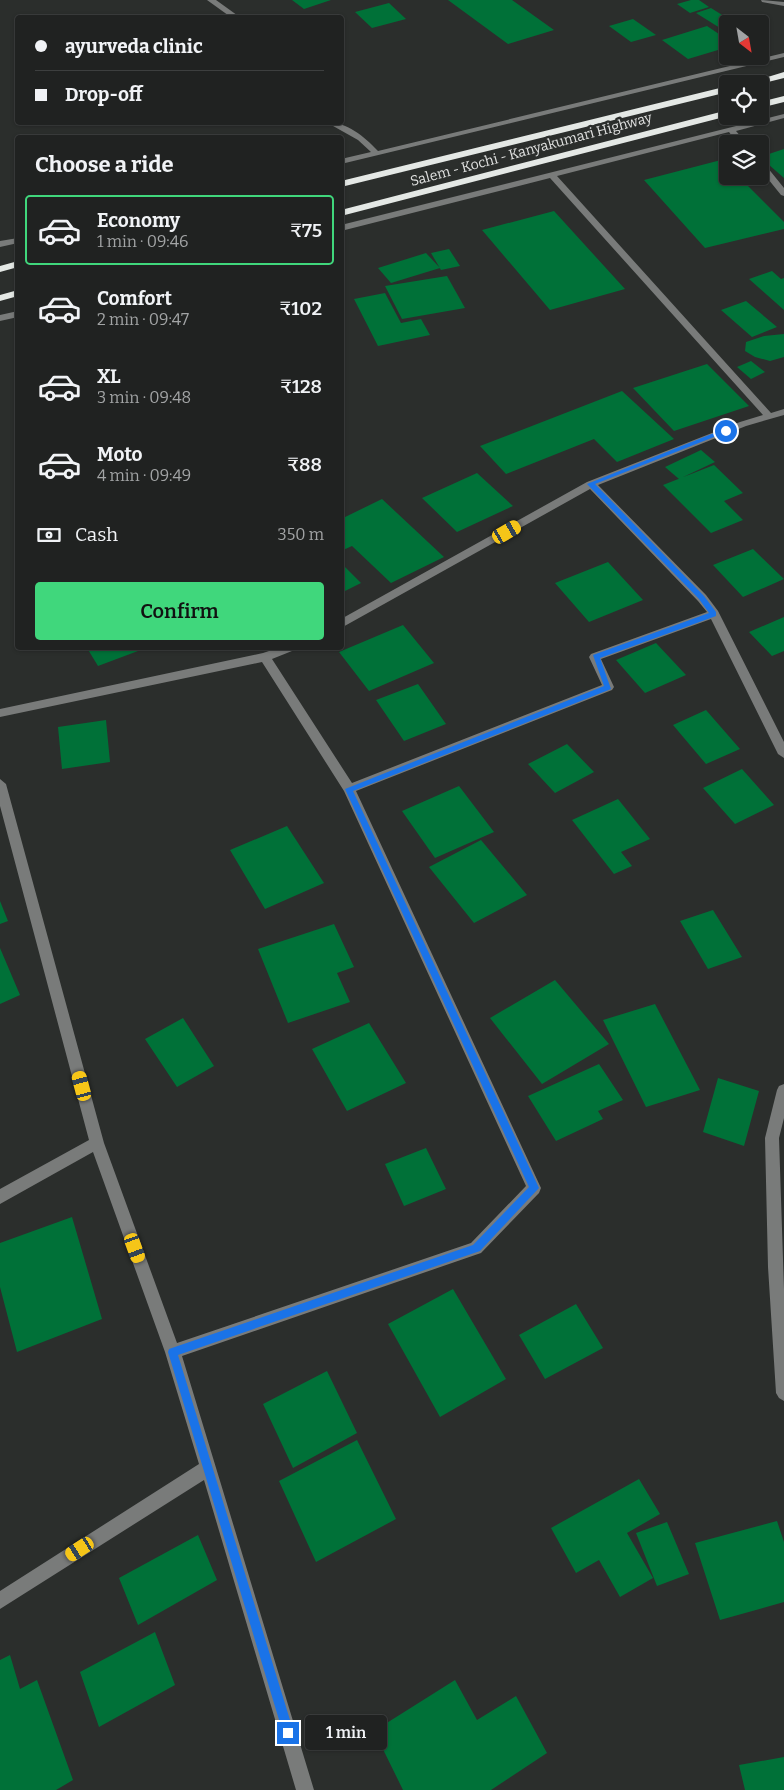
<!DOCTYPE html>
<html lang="en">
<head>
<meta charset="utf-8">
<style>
  :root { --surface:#202221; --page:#282a2a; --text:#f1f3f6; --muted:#a2a4a5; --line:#3d3f3f; --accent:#40d77c }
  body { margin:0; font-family:Bitter,serif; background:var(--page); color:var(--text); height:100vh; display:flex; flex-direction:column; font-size:19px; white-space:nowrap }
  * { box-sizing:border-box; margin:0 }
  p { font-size:16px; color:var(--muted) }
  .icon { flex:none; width:28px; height:28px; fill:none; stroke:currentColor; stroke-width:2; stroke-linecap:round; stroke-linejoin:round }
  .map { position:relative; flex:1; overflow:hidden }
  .panel { position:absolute; left:15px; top:135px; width:329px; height:515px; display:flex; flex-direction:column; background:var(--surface); border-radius:5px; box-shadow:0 1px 4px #0004,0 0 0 1px var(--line) }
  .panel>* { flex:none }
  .top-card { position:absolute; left:15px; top:15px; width:329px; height:110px; border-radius:5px; box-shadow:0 1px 4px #0004,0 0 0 1px var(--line); display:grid; align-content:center; height:110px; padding:0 20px; background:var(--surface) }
  .needle { width:32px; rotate:149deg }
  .controls { position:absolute; left:719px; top:15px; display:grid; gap:10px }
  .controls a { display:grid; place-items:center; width:50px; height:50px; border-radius:5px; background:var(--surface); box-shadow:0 1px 4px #0004,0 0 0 1px var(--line); font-size:25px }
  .end { position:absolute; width:22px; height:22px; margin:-11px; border:6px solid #1a73e8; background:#fff; box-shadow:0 0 0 2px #fff }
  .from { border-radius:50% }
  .bubble { position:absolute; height:35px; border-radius:5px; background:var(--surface); box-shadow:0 1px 4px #0004,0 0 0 1px var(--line); font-size:16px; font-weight:600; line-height:35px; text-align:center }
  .car { position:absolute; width:15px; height:30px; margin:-15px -8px; border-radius:6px; box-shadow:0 0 4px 1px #0007; background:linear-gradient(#f5c518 24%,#345 0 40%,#f5c518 0 76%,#345 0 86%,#f5c518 0) }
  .top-card b { display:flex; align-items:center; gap:18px; height:48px; font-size:19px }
  .top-card b+b { border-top:1px solid var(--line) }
  .top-card i { width:12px; height:12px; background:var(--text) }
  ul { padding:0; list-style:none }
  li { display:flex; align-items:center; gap:15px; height:70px; margin:0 10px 8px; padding:0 10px; border:2px solid transparent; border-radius:5px }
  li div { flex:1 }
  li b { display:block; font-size:19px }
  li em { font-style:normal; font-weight:600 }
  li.selected { border-color:var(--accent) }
  li>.icon { width:45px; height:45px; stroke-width:1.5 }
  h2 { padding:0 20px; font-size:22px; line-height:60px }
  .pay { display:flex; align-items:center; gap:12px; height:55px; padding:0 20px; font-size:19px }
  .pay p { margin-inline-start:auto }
  .action { display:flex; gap:10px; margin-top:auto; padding:10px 20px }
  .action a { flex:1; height:58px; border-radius:5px; background:var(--accent); color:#111; font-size:20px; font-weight:600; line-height:58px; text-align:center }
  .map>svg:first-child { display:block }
  .building { fill:#007138 }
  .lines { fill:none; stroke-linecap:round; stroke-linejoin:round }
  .minor { fill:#797b7a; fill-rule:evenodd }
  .highway { fill:#e4e8e5; fill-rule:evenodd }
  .route { fill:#1a73e8 }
  .labels { text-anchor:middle; stroke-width:5; stroke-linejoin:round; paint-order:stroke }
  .far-street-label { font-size:14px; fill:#e1e2e1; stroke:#2b2e2c }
</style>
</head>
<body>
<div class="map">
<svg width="784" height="1790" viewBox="0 0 784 1790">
  <rect width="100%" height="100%" fill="#2b2e2c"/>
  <path class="building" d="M292,0H331L304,9Z
    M448,0H512L554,30L508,44Z
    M691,0H699L709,7L690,13L677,4Z
    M389,3L406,19L372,28L355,12Z
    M711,8L735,23L720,28L696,13Z
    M633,19L656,35L631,42L609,26Z
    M707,26L728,40V47L688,59L662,40Z
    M784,149V178L760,157Z
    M721,160L728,166V176H738L784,222V229L705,248L644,180Z
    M554,211L625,289L550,310L482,230Z
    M449,249L460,266L441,270L431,253Z
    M426,253L440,268L391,283L378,268Z
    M772,271L781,279L784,278V310L749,279Z
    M447,276L465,308L402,319L385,286Z
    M385,293L401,323L421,319L430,335L378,346L354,299Z
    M746,301L777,327L752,337L721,310Z
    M784,334V357L770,361L755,357L745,351L746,342L764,336Z
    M751,361L765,372L751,379L737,367Z
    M707,364L749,406L674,431L633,388Z
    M622,391L674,439L617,462L594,439L506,474L480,446Z
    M701,450L715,462L679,479L665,467Z
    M714,465L743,493L724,501L743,520L711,533L663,485Z
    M477,473L513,506L457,532L422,498Z
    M382,499L444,557L391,583L352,546L341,551V519Z
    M753,549L784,579L743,597L713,565Z
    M608,562L643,600L589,622L555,583Z
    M341,563L361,583L341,593Z
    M784,617V651L772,656L749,632Z
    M403,625L434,663L369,691L339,652Z
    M656,643L686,675L645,693L616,660Z
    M87,648H146L98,666Z
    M418,684L446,724L404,741L376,700Z
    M706,710L740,749L706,764L673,725Z
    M106,720L110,762L62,769L58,727Z
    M567,744L594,772L555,793L528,764Z
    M742,769L774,805L735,824L703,788Z
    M459,786L494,832L435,858L402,811Z
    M618,799L650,839L621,852L632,866L614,874L572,820Z
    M287,826L324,883L265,909L230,850Z
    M481,840L527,895L474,923L429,867Z
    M0,901L8,921L0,924Z
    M713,910L742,957L708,969L680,921Z
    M334,924L354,967L337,973L350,1002L288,1023L258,949Z
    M0,948L20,995L0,1004Z
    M555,980L609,1044L542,1084L490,1018Z
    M655,1004L700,1090L646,1107L603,1020Z
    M183,1018L214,1066L177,1087L145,1039Z
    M369,1023L406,1083L347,1111L312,1049Z
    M599,1064L623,1100L598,1111L603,1119L556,1141L528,1096Z
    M718,1078L759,1091L744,1146L703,1132Z
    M426,1148L446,1189L404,1206L385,1164Z
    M72,1217L102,1319L17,1352L0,1287V1243Z
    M453,1289L506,1379L440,1417L388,1324Z
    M576,1304L603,1348L545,1379L519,1335Z
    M327,1371L357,1433L293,1468L263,1404Z
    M357,1440L396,1519L316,1562L279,1481Z
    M639,1479L660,1514L627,1533L653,1578L620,1597L599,1560L576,1573L551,1528Z
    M777,1521L784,1542V1602L720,1620L695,1543Z
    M667,1522L689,1574L657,1586L636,1533Z
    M198,1535L217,1580L138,1625L119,1578Z
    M155,1632L175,1685L99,1727L80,1672Z
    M10,1655L20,1689L37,1680L73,1780L56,1790H0V1660Z
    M455,1680L477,1720L516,1696L547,1753L491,1790H403L374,1731Z
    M784,1757V1790H745L739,1765Z"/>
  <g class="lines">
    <path class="minor" d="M207,0H216L241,18H232Z
      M761,0L784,2V6L762,2Z
      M784,53V57L341,164V159L371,152L358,140L326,122C347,122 364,136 378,151Z
      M784,114V118L736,131L747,144H738L729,132L557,176L771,413L784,409V415L746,426L598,485L706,595L718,611L784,742V758L778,754L711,619L601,659L614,687L612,690L356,791L541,1188L539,1193L481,1253L182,1356L314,1790H296L204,1480L0,1609V1591L199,1464L165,1352L93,1152L0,1204V1189L89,1140L0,806V779L6,784L104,1143L177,1343L471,1243L526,1186L344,791L262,662L0,717V709L263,653L278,648H293L292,651L272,659L352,783L602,685L589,657L591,654L707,612L698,601L590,489L341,628V619L587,482L740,422L763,415L550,178L341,231V225Z
      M760,162H763L784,188V196L781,195L760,169Z
      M18,238V243L0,247V241Z
      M18,311V317L0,321V315Z
      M784,1084V1118L779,1138L784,1289V1401L779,1398L776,1393L768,1267L765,1138L777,1090L779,1086Z"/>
    <path class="highway" d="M784,72V78L760,84H745Z
      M728,86V92L341,187V181Z
      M784,96V102L760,108V102Z
      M728,110V116L341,216V210Z
      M18,261V267L0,272V266Z
      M18,290V296L0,301V295Z"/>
  </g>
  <path class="route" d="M724,429L729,431L595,484L704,596L716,612V616L600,658L611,689L353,791L539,1188L480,1251L178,1355L294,1733L288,1739L283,1733L168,1352L169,1349L473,1245L529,1187L345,789L604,686L593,655L709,613L699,599L587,484Z"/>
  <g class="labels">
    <g class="far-street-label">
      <text transform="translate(531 149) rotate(-15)" y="5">Salem - Kochi - Kanyakumari Highway</text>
    </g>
  </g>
</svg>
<div class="controls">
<a><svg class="needle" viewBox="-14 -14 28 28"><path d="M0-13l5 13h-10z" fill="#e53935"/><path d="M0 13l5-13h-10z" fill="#a2a4a5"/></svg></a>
<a><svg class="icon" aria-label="locate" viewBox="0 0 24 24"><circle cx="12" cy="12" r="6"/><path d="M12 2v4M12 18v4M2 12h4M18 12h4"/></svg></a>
<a><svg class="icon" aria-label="layers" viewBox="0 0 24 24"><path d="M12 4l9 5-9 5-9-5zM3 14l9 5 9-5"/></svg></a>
</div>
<i class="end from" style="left:726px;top:431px"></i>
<i class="end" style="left:288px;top:1733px"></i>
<div class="bubble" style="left:305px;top:1715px;width:82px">1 min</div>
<i class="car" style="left:507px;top:532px;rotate:60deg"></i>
<i class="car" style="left:82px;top:1086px;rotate:345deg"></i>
<i class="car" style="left:135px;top:1248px;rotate:160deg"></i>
<i class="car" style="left:80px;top:1549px;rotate:237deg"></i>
<div class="top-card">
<b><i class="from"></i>ayurveda clinic</b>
<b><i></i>Drop-off</b>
</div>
<section class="panel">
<h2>Choose a ride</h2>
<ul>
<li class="selected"><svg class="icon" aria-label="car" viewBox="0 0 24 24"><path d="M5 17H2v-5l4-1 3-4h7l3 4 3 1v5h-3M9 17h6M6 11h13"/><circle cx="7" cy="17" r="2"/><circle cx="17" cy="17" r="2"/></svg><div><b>Economy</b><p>1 min · 09:46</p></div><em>₹75</em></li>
<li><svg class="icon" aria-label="car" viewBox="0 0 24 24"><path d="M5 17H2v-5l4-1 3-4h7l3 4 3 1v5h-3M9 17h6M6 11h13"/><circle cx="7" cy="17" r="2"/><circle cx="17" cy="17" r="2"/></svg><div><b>Comfort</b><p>2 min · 09:47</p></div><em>₹102</em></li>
<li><svg class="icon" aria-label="car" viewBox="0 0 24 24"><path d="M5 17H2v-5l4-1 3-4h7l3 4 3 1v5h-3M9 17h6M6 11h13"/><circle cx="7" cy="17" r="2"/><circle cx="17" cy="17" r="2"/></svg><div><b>XL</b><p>3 min · 09:48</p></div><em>₹128</em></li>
<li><svg class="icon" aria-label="car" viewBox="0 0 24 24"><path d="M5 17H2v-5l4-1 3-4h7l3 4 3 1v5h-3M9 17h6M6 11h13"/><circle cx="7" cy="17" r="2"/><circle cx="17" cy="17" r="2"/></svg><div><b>Moto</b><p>4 min · 09:49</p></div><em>₹88</em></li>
</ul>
<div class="pay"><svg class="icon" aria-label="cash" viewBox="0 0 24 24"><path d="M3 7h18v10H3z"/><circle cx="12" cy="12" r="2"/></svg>Cash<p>350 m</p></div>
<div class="action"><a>Confirm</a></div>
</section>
</div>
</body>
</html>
